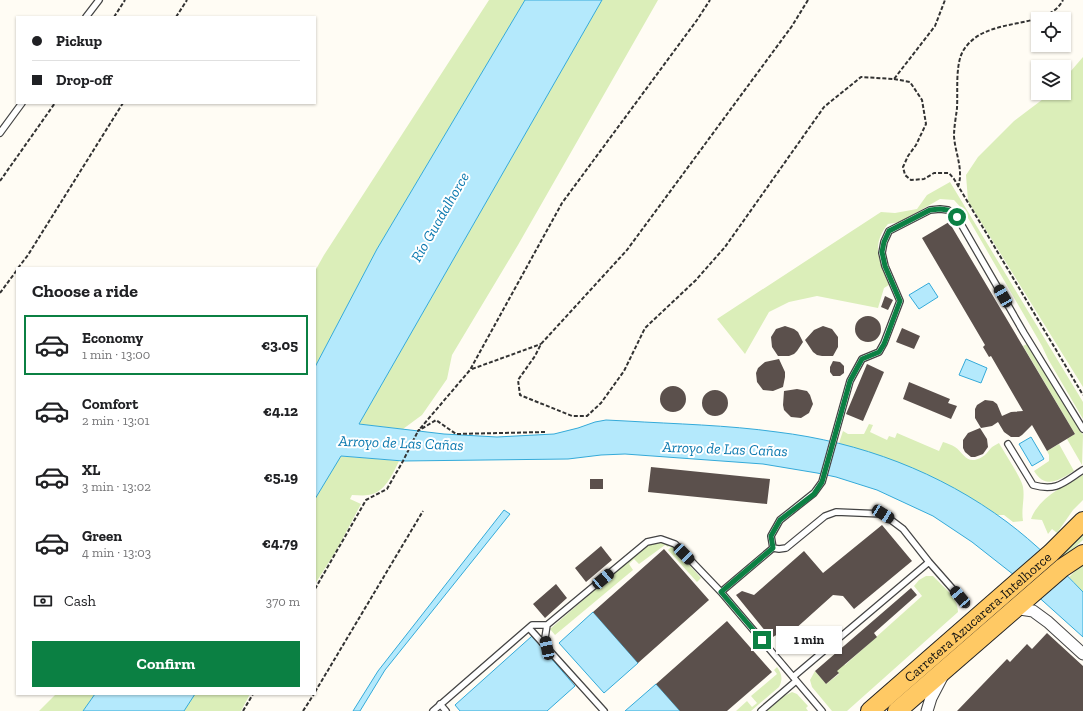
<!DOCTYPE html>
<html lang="en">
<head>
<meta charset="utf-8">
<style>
  :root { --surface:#fff; --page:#f2f2f2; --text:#202124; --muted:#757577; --line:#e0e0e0; --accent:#0b8043 }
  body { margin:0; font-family:"Zilla Slab",serif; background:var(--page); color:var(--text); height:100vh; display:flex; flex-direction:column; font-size:15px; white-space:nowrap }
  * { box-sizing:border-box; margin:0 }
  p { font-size:13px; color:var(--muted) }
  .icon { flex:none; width:22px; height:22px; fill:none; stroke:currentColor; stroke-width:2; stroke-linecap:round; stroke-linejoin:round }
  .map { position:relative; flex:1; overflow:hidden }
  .panel { position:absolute; left:16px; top:267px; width:300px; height:428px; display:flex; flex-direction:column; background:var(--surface); border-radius:0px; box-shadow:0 1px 3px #0004 }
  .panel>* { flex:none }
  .hud { position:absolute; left:16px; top:16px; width:300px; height:88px; border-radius:0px; box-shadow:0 1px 3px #0004; display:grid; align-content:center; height:88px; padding:0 16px; background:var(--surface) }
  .tools { position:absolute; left:1031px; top:12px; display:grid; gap:8px }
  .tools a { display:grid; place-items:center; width:40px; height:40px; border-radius:0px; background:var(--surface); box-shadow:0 1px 3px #0004; font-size:20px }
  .end { position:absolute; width:18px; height:18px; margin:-9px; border:5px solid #0b8043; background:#fff; box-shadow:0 0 0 2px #fff }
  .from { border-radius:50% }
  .bubble { position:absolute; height:28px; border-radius:0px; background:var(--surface); box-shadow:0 1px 3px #0004; font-size:13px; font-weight:700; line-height:28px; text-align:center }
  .car { position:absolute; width:12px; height:24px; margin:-12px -6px; border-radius:5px; box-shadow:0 0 3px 1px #0007; background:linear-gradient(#222 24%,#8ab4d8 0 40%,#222 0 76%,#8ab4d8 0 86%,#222 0) }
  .hud b { display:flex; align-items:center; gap:14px; height:38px; font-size:15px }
  .hud b+b { border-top:1px solid var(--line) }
  .hud i { width:10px; height:10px; background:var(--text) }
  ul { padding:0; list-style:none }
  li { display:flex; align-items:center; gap:12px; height:60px; margin:0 8px 6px; padding:0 8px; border:2px solid transparent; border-radius:0px }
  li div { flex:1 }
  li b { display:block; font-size:15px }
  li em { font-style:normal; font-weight:700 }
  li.selected { border-color:var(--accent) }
  li>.icon { width:36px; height:36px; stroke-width:1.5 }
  h2 { padding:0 16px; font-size:18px; line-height:48px }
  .pay { display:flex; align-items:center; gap:10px; height:44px; padding:0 16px; font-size:15px }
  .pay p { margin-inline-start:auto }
  .button { display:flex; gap:8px; margin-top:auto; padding:8px 16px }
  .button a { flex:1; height:46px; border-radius:0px; background:var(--accent); color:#fff; font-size:16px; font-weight:700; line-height:46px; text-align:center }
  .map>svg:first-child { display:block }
  .green { fill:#dbeeb9 }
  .water { fill:#b4e9fc; stroke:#34aad9 }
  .building { fill:#5b504c }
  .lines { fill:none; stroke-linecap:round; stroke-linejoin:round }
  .service-casing { stroke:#444; stroke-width:8 }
  .minor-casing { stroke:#444; stroke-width:13 }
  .primary-casing { stroke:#222; stroke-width:20 }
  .path { stroke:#333; stroke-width:2; stroke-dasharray:4 2; stroke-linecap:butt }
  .service { stroke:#fff; stroke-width:5.5 }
  .minor { stroke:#fff; stroke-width:11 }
  .primary { stroke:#ffc964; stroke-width:18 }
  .route { stroke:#0b8043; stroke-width:5 }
  .labels { text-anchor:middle; stroke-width:4; stroke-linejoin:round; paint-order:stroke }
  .street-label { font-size:14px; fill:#111; stroke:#fff }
  .water-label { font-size:15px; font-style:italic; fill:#0c7ab0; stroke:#fff }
</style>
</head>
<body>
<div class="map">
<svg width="1083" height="711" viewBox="0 0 1083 711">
  <rect width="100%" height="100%" fill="#fffcf4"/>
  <path class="green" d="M489,0H525L377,249L315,367V271L324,255Z
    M602,0H658L518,245L452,355L447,379L422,415L403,429L359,424Z
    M1083,57V387L968,201L966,175L978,157L1014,121L1051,93H1064V79Z
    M950,182L1083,402V419L1048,359L1042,346L964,211L954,200L940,199L900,222L888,224C870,246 880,262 889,285L884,288L878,308L817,296L789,302L769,312L745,354L717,319L881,212L895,213L917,209L927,195Z
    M1027,344L1083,435L1082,465L1067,439L1075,434L1023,346Z
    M869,424L873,425L870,432L887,440L889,436L895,438L897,433L939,451L943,442C947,443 952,445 955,447C964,453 967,466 982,457C986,455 988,451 991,448C993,446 997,444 999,443C1004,452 1022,479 1023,487C1025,499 1021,508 1023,521L1013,522L1004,515H997L986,507L839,443L843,431L848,434H864Z
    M1059,444L1074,471C1059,480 1046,490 1034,471L1049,461V455L1047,451Z
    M340,456L399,461C392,475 385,493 368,495C363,496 357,495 352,495L350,499L361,504L336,551L315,584V499Z
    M1083,475V500L1073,510L1057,533L1052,529L1048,534L1042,520L1031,519C1039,497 1064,486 1083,475Z
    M1083,532V540L1060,561L1056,558Z
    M660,543H665L670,545L668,547L665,545L639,564L634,559L629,564L633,570L555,635L550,629L644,547L652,544Z
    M672,546L701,578L697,582L668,550Z
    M1083,565V592L1069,577L1076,570L1075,569Z
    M926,576H933C943,587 958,597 958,612L847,711H832L812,687L810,680L815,671L826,684L839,674L828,660L835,654L845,665L922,596L914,586L919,580Z
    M777,667C782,674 783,679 779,687L751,711H736L747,701L752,707L757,703L751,696L777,674L774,670Z
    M792,692L797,694L808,706L806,708L808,711H767L784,696Z
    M56,694H95L83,711H39Z
    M192,694H250L241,711H182Z"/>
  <path class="water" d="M525,0H602L359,424L444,434L497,437L554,434L578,428L595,422L606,420L626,421C676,424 727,425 777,432C860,442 940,472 1007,522C1035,543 1059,567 1083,592V637L1014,575L972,542L933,516L877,490L836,477L817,473L763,464L625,454L601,455L568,459L403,461L341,456L315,499V367L377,249Z
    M929,283L938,297L919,309L909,295Z
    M966,359L987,368L981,383L959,375Z
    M1031,437L1044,459L1032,466L1019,444Z
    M504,510L510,514L385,670L360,711H353L378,671Z
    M593,612L638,663L604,693L559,643Z
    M532,636L575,686L547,711H460L455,705Z
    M656,684L680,711H625Z
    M95,694H195L184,711H83Z"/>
  <path class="building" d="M949,222L1075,434L1047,451L1032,425L1022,435L1019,437H1011L1004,432L998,422L992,426L981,428L975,418V409L977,405L985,400L993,401L997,404L1002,416L1011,412L1023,411L991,356L989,357L983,347L985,345L922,238Z
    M885,296L893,300L888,310L881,307Z
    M855 329a13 13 0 1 1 26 0a13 13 0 1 1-26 0Z
    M785,326L794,329L798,332L803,342L797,351L794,354L789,356H778L772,347L771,337L776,329Z
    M823,326L832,329L838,337V347L833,356H822L817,355L813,352L805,340L814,330Z
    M902,328L920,336L914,349L896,342Z
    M779,359L785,372V377L783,387L773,391L763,390L757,382L756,373L758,368L765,362Z
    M833,361L840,362L844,366V373L840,376H833L830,372V367Z
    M867,364L884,372L863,421L846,414Z
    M909,382L950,399L948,403L957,406L951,419L903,399Z
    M660 399a13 13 0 1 1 26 0a13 13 0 1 1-26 0Z
    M797,389L807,391L810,395L813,404L809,413L801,418L791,417L784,410L783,405L784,391Z
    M702 403a13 13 0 1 1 26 0a13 13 0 1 1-26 0Z
    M980,428L987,439L988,447L983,454L975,457H971L965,452L963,448V440L968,433Z
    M651,467L770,479L767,504L648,492Z
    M590,479H603V489H590Z
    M882,525L912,561L854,609L843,596L833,595L784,639L780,633L771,638L736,595L742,591L754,595L804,551L823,573Z
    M601,546L612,560L586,582L575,568Z
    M664,549L709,600L638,663L593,612Z
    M556,584L567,598L545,618L533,604Z
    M911,588L917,595L874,633L877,637L837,671L839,673L826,684L815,671Z
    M727,621L772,672L727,711H680L656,684Z
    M1047,633L1083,666V711H957L1007,659L1010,662L1027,644L1032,649Z"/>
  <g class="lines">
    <g class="service-casing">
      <path id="service" d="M86,17L99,0
        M0,133L22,103
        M1008,444L1033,485C1057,492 1064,482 1083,470
        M773,548L779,549L786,548L825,516L836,512L883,514L903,529L929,562L966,604
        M721,592L773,548L771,536L780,520L814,493L822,482L850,381L862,359L879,352L884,343L900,301L885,266L882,253L884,242L889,231L930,210L940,209L948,210L957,217L1024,333L1083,429
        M547,625L545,638L547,647
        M529,628L604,711
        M793,677L929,562
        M440,704L446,711
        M433,711L532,625H547L647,542L661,539L675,544L721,592L822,711
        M761,711L796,681"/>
    </g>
    <g class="minor-casing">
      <path id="minor" d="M1014,608L1033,611L1048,622L1083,654
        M927,711L931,698L942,677"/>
    </g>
    <g class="primary-casing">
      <g id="primary">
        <path id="s1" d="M870,711L1051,553L1083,521"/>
        <path d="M897,711L1062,568L1083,554"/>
      </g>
    </g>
    <path class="path" d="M808,0L792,26L627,250L541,344L535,356L518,380L520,395L572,416H587L601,403L624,371L645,328L696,280L725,247L824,107L861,77L894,79L935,26L945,0
      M114,17L125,0
      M176,17L187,0
      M894,79L910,82L922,100L926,124L916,145L908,156L903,167L905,175L911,180L924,179L934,173H949L954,179L1083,395
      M0,181L55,103
      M958,187C964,170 955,153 954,136C954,127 956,117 957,108C958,92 955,65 963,51C985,14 1047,32 1063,0
      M18,268L28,255L123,103
      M0,293L17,270
      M472,369L541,344
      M545,432L456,434L436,420L418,431L470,370L562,203L697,20L710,0
      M315,589L366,500L387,489L403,461L418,431
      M315,692L423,511
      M243,711L253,694
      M303,711L314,694"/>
    <use href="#service" class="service"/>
    <use href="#minor" class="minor"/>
    <use href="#primary" class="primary"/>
  </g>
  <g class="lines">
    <path class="route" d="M762,640L721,592L773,548L771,536L780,520L814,494L822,482L850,381L862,359L879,352L884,344L900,301L885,266L882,252L884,242L889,231L930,210L940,209L948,210L957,217"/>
  </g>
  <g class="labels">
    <g class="street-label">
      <text dy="5" stroke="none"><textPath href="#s1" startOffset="143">Carretera Azucarera-Intelhorce</textPath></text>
    </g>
    <g class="water-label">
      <text transform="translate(440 217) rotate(-60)" y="5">Río Guadalhorce</text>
      <text transform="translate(401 443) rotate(2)" y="5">Arroyo de Las Cañas</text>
      <text transform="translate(725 449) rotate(2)" y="5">Arroyo de Las Cañas</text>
    </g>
  </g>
</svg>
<div class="tools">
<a><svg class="icon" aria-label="locate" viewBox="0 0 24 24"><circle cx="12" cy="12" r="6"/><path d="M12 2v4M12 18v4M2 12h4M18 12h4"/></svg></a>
<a><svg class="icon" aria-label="layers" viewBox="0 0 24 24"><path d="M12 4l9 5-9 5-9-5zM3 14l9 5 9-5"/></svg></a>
</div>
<i class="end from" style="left:957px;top:217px"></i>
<i class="end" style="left:762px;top:640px"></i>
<div class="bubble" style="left:776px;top:626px;width:66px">1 min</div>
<i class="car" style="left:1003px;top:296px;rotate:330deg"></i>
<i class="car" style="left:883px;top:514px;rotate:122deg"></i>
<i class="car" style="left:684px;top:554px;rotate:136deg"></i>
<i class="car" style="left:603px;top:579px;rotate:50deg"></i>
<i class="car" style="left:960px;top:597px;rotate:320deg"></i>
<i class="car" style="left:547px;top:648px;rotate:348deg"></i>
<div class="hud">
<b><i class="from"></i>Pickup</b>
<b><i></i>Drop-off</b>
</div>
<section class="panel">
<h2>Choose a ride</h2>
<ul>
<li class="selected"><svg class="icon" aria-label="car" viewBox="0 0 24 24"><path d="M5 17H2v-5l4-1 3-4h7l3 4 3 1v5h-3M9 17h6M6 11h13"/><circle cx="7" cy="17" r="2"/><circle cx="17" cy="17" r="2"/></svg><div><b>Economy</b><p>1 min · 13:00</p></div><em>€3.05</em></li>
<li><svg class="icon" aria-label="car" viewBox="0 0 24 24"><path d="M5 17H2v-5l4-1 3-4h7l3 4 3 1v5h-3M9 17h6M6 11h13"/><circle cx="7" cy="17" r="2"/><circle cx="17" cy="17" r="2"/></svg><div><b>Comfort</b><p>2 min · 13:01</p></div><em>€4.12</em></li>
<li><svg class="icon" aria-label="car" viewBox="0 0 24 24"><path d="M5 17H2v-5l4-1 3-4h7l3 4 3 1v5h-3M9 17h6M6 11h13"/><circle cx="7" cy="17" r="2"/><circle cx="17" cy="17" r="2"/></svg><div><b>XL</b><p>3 min · 13:02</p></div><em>€5.19</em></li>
<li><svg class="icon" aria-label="car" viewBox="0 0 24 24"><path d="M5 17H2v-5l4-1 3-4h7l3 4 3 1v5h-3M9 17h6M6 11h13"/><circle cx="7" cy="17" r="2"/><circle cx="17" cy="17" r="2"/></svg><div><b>Green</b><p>4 min · 13:03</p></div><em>€4.79</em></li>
</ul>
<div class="pay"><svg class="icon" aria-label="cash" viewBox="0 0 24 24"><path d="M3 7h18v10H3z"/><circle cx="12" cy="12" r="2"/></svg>Cash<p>370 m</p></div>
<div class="button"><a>Confirm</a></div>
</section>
</div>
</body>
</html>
